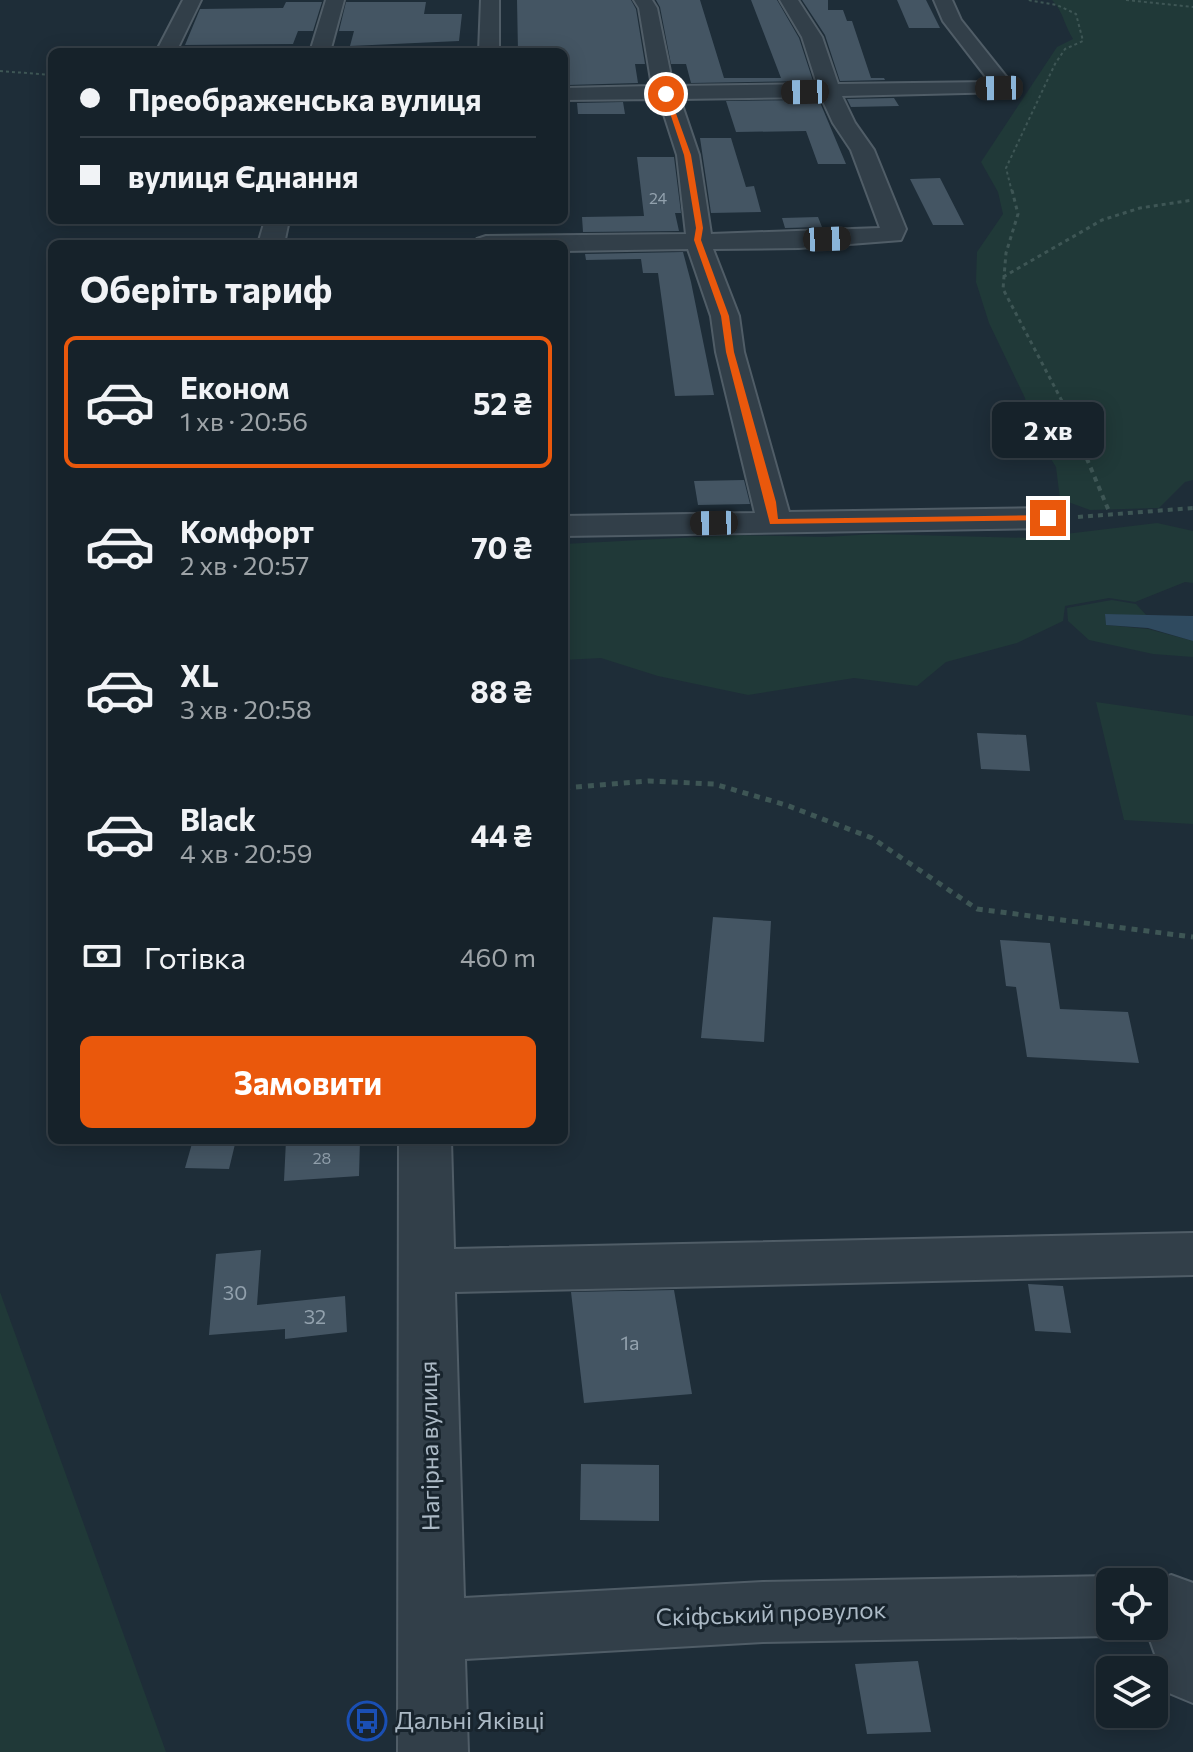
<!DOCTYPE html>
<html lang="uk">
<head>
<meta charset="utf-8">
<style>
  :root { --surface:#16222a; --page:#1f2a32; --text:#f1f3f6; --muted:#9ea4a8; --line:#353f47; --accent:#ea580c }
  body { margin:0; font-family:Commissioner,sans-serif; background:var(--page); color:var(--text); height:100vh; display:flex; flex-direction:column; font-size:30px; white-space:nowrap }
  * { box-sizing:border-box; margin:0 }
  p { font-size:26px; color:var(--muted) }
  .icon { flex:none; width:44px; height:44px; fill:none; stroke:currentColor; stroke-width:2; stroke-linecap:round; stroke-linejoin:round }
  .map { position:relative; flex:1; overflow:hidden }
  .panel { position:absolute; left:48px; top:240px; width:520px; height:904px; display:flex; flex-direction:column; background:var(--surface); border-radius:12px; box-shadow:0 4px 20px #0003,0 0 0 2px var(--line) }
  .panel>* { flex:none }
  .banner { position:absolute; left:48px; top:48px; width:520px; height:176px; border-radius:12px; box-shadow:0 4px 20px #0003,0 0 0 2px var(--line); display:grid; align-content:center; height:176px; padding:0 32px; background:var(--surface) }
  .buttons { position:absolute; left:1096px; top:1568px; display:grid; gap:16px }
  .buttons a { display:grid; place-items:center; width:72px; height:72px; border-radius:12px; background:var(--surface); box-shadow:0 4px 20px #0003,0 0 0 2px var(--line); font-size:40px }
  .end { position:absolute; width:36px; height:36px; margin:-18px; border:10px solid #ea580c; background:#fff; box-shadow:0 0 0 4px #fff }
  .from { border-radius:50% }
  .bubble { position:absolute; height:56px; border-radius:12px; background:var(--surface); box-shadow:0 4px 20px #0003,0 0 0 2px var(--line); font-size:26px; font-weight:700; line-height:56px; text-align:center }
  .car { position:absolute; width:24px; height:48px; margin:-24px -12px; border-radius:10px; box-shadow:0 0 6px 2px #0007; background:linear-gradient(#222 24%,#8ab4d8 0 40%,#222 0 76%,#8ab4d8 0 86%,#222 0) }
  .banner b { display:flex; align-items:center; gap:28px; height:76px; font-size:30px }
  .banner b+b { border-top:2px solid var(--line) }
  .banner i { width:20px; height:20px; background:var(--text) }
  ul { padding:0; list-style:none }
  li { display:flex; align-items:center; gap:24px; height:132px; margin:0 16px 12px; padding:0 16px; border:4px solid transparent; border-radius:12px }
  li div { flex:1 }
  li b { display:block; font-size:30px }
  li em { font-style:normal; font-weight:700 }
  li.on { border-color:var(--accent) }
  li>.icon { width:72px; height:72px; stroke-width:1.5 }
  h2 { padding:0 32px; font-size:36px; line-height:96px }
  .pay { display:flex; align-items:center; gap:20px; height:88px; padding:0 32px; font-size:30px }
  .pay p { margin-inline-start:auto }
  .cta { display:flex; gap:16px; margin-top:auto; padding:16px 32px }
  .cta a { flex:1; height:92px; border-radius:12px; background:var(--accent); color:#fff; font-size:32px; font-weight:700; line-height:92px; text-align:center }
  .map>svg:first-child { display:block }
  .green { fill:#203938 }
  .water { fill:#2f4a5f }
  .building { fill:#445563 }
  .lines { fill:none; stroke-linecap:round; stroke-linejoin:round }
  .minor-casing { stroke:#505d67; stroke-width:4 }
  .path-far3 { stroke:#3e5655; stroke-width:2; stroke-dasharray:3 3; stroke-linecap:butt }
  .path-far2 { stroke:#3e5655; stroke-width:3; stroke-dasharray:4 4; stroke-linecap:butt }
  .path-far1 { stroke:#3e5655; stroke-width:4; stroke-dasharray:5 5; stroke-linecap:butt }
  .path { stroke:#3e5655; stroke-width:5; stroke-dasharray:6 6; stroke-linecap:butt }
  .minor { fill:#323f49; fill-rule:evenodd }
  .route { fill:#ea580c }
  .labels { text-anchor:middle; stroke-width:6; stroke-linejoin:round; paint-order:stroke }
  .number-label { font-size:16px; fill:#92a1ad }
  .near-number-label { font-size:20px; fill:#92a1ad }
  .near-street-label { font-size:24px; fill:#acbac6; stroke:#18242d }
  .near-poi-label { font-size:24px; fill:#acbac6; stroke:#18242d; text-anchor:start }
</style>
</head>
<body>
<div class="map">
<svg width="1193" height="1752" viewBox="0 0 1193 1752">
  <rect width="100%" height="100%" fill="#1e2d38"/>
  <path class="green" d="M1052,0H1193V480L1185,482L1159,508L1090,510L1060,499L1056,467L1031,428L1025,398L989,323L976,282L977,252L1003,214L998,192L981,162L1057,47L1073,39C1064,25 1064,13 1052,0Z
    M1157,523L1193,531V583L1185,582L1135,602L1109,598L1065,606L1063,621L1017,643L946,662L917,686L854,678L748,695L658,676L601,658L564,660V544L736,535L825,537L875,534L1032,538Z
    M1112,600L1136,604L1148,617L1105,614L1106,625L1148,629L1193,641V657L1153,654L1089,640L1068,621L1067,608Z
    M1096,702L1193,716V824L1124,820Z
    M0,1292L166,1752H0Z"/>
  <path class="water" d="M1105,614L1193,616V641L1148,628L1106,625Z"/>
  <path class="building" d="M517,0H631L636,9L645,64H635L638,83L568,85L566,52H518Z
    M656,0H700L724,78H781L751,0H777L799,38L813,81L691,83L686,64H671L660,7Z
    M802,0H828V10H843L847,21H852L871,78H884L885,80L840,81L825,35Z
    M897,0H926L940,28H909Z
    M286,2H322L313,31H298L293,44L185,45L200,9L283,8Z
    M346,2H426L424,14H462L459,41L350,46L354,31H339Z
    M894,98L899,106L851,107L847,99Z
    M819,100L846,164H818L806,131L736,132L726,101Z
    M623,102L625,114H578L577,103Z
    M700,138H731L746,187L754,186L761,212L711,213Z
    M637,157H674L681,213H675L679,231L583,232L582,217L644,216Z
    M940,178L964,225H933L910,179Z
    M818,217L822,227L785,228L782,218Z
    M683,252L691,282L714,395L675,396L658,273H643L641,259L586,260L585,254Z
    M744,480L750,504L698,505L694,481Z
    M977,733L1026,735L1030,771L981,769Z
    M713,917L771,921L764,1042L701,1038Z
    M1000,940L1050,943L1060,1009L1128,1012L1139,1063L1027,1057L1016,987L1006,986Z
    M193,1140H236L229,1169L185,1168Z
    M286,1140H360L359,1176L284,1181Z
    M261,1250L257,1305L345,1296L347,1332L285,1339V1329L209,1335L216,1254Z
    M1028,1284L1063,1286L1071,1333L1035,1331Z
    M674,1290L692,1394L584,1403L571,1292Z
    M581,1464L659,1465V1521L580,1520Z
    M918,1661L931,1732L867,1734L855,1664Z"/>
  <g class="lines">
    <g class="minor-casing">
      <path id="minor" d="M183,0H201L176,52H156Z
        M326,0H344L330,52H310Z
        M481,0H499V52H479Z
        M634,0H652L657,8L673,86L817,84L802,37L780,0H798L822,37L838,84L990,82L943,21L934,0H952L961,20L1012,84L1006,92L842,96L855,123L874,150L906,229L901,240L799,248L713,249L739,316L744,352L789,512L1048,508L1060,511L1065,518L1060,525L1048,528L564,536V516L755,513L716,352L711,316L688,249L564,251V244H473L477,239L486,236L686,234L677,155L659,99L564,100V88L652,86L639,8ZM821,97L833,123L851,150L880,228L711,234L699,155L680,99Z
        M265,220H289L284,244H258Z
        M399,1140H451L454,1249L1193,1233V1275L455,1292L464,1598L763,1582L1110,1576L1126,1582H1110V1626L1133,1627L1110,1636L763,1642L465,1659L468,1752H398Z
        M1171,1575L1193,1583V1703L1169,1693L1145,1626H1154L1153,1582Z"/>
    </g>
    <path class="path-far3" d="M1126,0L1193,7
      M0,71L52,75
      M1012,192L1006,168L1055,64L1065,49L1083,41L1076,14L1057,5L1028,0"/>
    <path class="path-far2" d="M1012,190L1018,214L1006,253L1003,289L1063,403L1080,442
      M1003,277L1102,220L1140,208L1193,200"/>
    <path class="path-far1" d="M1079,440L1111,516
      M1078,517L1193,508"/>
    <path class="path" d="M564,788L649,781L714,784L786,805L872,838L977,909L1193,937"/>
    <use href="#minor" class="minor"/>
  </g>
  <path class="route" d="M663,92L669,94L691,155L703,228L701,240L729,316L734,352L776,502L778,519L1048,515L1052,520L770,524L726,352L721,316L694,240L696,228L684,155Z"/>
  <defs>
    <g id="bus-ring" transform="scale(2)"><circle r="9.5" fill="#18242d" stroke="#1a4fb4" stroke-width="1.5"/><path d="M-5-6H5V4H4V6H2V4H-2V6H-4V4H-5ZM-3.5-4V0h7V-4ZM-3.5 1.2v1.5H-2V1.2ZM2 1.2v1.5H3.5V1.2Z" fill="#1a4fb4"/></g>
  </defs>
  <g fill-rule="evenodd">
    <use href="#bus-ring" x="367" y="1721"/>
  </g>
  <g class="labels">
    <g class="number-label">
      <text x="658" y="204">24</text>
      <text x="322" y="1164">28</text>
    </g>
    <g class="near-number-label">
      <text x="235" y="1300">30</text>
      <text x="315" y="1324">32</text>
      <text x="630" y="1350">1а</text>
    </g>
    <g class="near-street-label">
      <text transform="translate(430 1446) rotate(-91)" y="8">Нагірна вулиця</text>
      <text transform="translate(771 1614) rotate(-2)" y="8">Скіфський провулок</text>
    </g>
    <g class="near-poi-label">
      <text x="395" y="1729">Дальні Яківці</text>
    </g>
  </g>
</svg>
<div class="buttons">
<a><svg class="icon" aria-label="locate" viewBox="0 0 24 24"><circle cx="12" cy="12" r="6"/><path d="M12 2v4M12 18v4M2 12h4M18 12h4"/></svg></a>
<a><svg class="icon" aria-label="layers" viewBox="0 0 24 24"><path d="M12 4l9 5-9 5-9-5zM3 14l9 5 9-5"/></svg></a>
</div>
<i class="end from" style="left:666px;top:94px"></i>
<i class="end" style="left:1048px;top:518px"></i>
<div class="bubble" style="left:992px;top:402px;width:112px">2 хв</div>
<i class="car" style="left:999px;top:88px;rotate:269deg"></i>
<i class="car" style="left:805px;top:92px;rotate:269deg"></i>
<i class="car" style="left:827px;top:239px;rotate:88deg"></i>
<i class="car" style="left:714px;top:523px;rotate:269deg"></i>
<div class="banner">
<b><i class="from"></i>Преображенська вулиця</b>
<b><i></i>вулиця Єднання</b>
</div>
<section class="panel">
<h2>Оберіть тариф</h2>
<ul>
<li class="on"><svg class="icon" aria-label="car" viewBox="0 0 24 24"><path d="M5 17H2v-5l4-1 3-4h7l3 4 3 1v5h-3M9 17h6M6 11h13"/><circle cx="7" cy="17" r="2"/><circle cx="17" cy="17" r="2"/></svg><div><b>Економ</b><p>1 хв · 20:56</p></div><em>52 ₴</em></li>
<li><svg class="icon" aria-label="car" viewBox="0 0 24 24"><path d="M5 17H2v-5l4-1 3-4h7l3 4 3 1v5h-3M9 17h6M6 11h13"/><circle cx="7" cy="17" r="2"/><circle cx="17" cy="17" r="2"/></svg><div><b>Комфорт</b><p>2 хв · 20:57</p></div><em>70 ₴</em></li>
<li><svg class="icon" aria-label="car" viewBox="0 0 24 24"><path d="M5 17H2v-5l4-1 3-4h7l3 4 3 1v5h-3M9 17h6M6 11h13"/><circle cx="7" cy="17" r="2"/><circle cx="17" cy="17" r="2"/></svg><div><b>XL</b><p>3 хв · 20:58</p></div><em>88 ₴</em></li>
<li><svg class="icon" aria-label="car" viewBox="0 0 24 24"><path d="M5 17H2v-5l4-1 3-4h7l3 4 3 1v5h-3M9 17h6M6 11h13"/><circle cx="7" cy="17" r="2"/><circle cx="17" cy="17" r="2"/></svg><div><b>Black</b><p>4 хв · 20:59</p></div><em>44 ₴</em></li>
</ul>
<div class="pay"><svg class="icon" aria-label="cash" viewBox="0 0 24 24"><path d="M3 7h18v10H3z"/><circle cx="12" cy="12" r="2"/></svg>Готівка<p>460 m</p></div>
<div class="cta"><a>Замовити</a></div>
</section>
</div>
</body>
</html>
